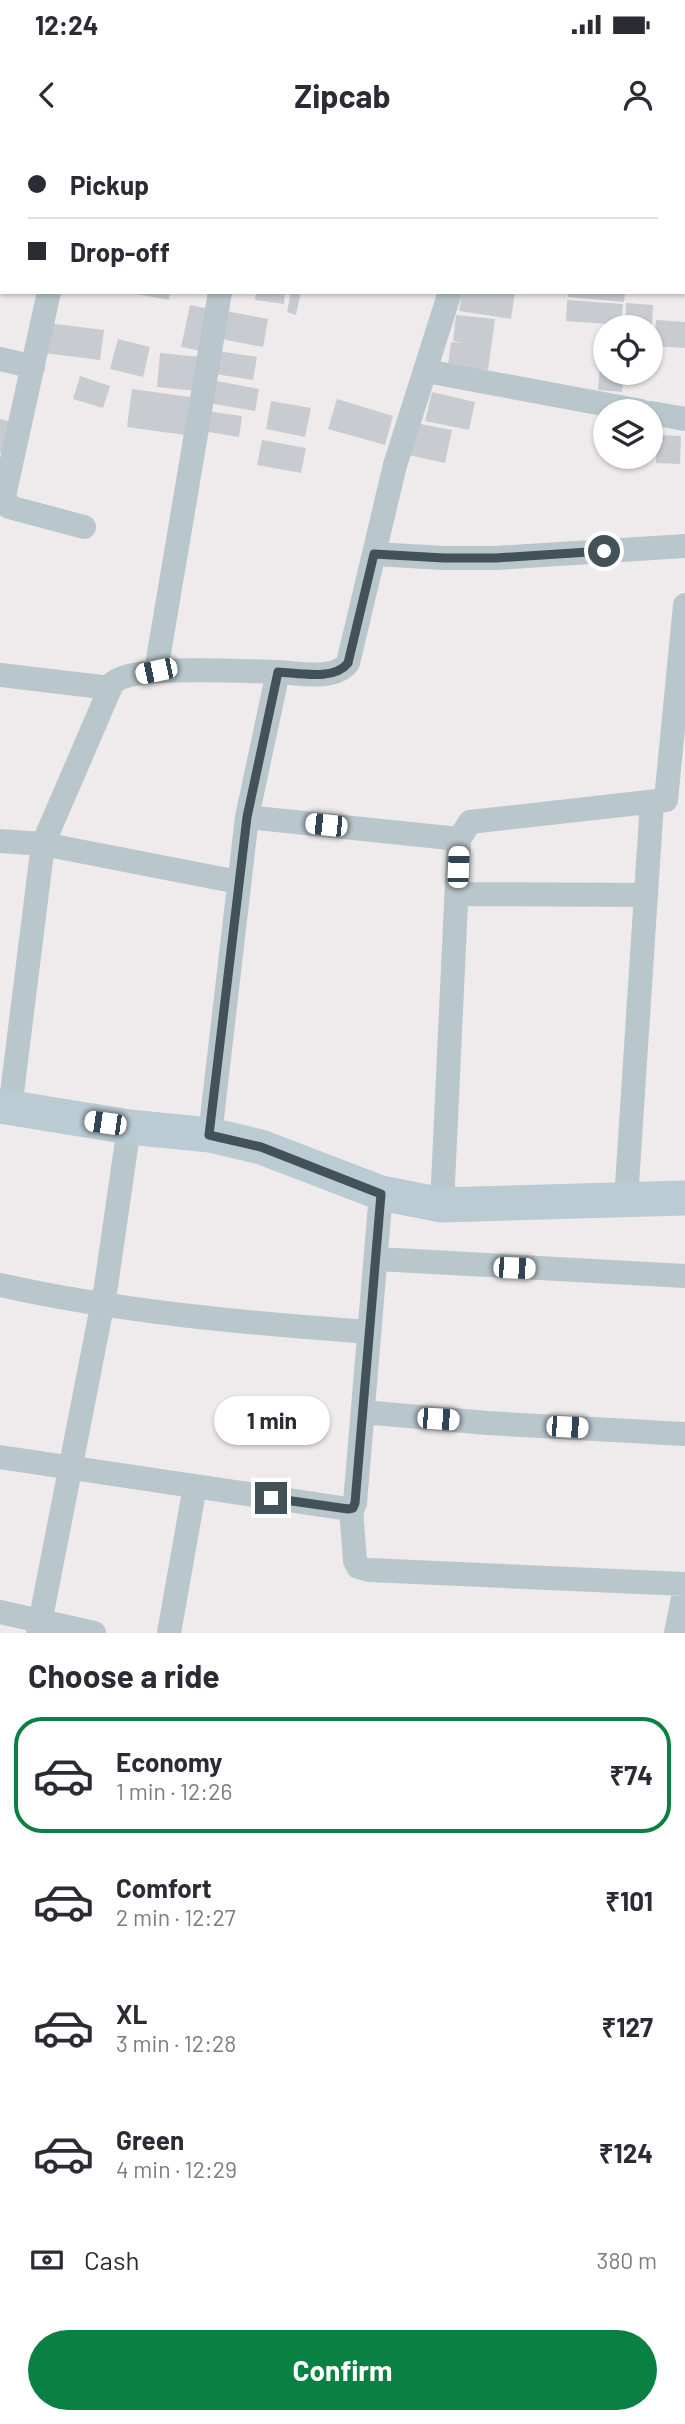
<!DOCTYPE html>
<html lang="en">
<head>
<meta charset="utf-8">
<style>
  :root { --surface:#fff; --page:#f7f7f7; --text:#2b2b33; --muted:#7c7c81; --line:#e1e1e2; --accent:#0b8043 }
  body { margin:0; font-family:Barlow,sans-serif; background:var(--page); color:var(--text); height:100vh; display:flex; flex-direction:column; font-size:26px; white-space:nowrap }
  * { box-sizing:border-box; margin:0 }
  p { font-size:23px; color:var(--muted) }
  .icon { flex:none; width:38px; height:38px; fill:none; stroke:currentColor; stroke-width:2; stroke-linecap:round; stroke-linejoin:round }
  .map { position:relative; height:1493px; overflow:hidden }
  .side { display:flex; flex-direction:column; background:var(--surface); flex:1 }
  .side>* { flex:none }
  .top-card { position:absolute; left:0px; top:0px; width:686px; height:154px; box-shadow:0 2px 5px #0004; display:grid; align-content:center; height:154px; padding:0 28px; background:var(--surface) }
  .tools { position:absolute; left:593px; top:175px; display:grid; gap:14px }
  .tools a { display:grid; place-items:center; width:70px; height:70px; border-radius:50%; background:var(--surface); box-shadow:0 2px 5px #0004; font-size:35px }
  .end { position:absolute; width:32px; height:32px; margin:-16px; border:9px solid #435259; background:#fff; box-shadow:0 0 0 4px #fff }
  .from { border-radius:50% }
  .bubble { position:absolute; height:49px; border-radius:24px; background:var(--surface); box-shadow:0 2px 5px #0004; font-size:23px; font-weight:700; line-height:49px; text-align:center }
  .car { position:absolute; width:21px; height:42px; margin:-21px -10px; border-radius:9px; box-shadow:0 0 5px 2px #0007; background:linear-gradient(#fff 24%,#345 0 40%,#fff 0 76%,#345 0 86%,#fff 0) }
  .top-card b { display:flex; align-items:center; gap:24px; height:66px; font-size:26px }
  .top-card b+b { border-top:2px solid var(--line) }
  .top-card i { width:18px; height:18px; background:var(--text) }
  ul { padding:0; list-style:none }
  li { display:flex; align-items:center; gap:21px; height:116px; margin:0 14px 10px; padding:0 14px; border:4px solid transparent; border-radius:28px }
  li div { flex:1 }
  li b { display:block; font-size:26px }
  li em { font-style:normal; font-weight:700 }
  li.current { border-color:var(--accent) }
  li>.icon { width:63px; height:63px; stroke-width:1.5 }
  h2 { padding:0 28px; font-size:32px; line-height:84px }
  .pay { display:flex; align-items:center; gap:18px; height:77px; padding:0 28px; font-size:26px }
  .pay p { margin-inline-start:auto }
  .action { display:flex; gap:14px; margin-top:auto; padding:14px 28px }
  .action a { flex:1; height:80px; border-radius:42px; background:var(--accent); color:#fff; font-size:28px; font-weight:700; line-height:80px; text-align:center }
  .status { display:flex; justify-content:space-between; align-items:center; height:49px; padding:0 35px; background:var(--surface); direction:ltr }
  .status svg { height:19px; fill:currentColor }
  header { display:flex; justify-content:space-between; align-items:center; height:91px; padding:0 28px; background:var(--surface); font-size:32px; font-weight:700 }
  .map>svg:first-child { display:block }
  .building { fill:#c8ccd1 }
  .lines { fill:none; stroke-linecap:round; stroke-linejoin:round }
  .street { stroke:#b9c6cc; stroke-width:24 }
  .secondary { stroke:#bacbd4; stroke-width:35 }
  .route { stroke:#435259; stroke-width:9 }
</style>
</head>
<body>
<div class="status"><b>12:24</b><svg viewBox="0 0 49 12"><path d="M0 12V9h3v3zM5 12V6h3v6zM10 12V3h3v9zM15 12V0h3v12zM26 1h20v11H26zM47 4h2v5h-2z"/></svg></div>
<header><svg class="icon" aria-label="back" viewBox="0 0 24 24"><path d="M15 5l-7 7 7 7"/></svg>Zipcab<svg class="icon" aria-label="person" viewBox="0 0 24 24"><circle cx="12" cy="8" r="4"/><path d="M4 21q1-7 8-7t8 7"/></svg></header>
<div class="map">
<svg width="685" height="1493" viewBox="0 0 685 1493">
  <rect width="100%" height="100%" fill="#efebec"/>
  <path class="building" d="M126,152H170L169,160Z
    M256,152H285L284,164L255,160Z
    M291,152H301L296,175L287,172Z
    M462,152H515L511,179L459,171Z
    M569,152H625L624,162L568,157Z
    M567,160L623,164L621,185L566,181Z
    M626,163L653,165L652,187H625Z
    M190,165L215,170L206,212L181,207Z
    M221,170L268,179L263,207L216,198Z
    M456,175L495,179L488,230L448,225L451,202L464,203L453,201Z
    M656,180L685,182V208L654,206Z
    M48,183L104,190L100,220L44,213Z
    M118,199L150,207L143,237L110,229Z
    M602,204H606V233H624L622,252L598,250Z
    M218,211L257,217L253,240L215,234Z
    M160,213L201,217L198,251L157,247Z
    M80,236L110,246L103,268L73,259Z
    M212,240L259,249L255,271L208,263Z
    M132,249L190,257L185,295L127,287Z
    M432,252L475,262L469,290L425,281Z
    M337,259L393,276L385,305L328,289Z
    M271,261L311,268L305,297L266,289Z
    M206,271L242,276L239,297L203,291Z
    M0,279L14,282L7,315L0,313Z
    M415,283L452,290L445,323L408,315Z
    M657,295L681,296L680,324L656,323Z
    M262,300L306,308L301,333L257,325Z"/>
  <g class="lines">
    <path class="street" d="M126,2V0
      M291,2V0
      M486,2V0
      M0,59L2,60
      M684,127H685
      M49,152L4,356L9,367L84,387
      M0,219L33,227
      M426,231L641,271
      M651,273L685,279
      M374,414L444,418H496L685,406
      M156,531L220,152
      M0,535L110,548
      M247,677L459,699
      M0,701L43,704L238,742
      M457,754L646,755
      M10,969L43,704L112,544C130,523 247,532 278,532
      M210,995L247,677L278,532C299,533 334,541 348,523L395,325L450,152
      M626,1060L652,662
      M442,1065L459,699L470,682L666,660L685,465
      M377,1119L685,1136
      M0,1145C121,1172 246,1183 369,1192
      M363,1272L487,1283L685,1294
      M0,1317L348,1369L353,1368L355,1363L381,1053
      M351,1368L355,1421L358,1427L369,1430L685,1444
      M0,1472L94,1493
      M38,1493L106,1146L129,987
      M169,1493L195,1346
      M676,1493L685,1448"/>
    <path class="secondary" d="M0,966L129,987L210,995L261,1007L381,1053L442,1065L685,1058"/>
  </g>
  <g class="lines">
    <path class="route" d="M271,1358L348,1369L353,1368L355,1363L381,1054L261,1007L209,995L247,677L278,532C299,533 334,541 348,523L374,414L444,418H496L604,411"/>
  </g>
</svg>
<div class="tools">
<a><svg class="icon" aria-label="locate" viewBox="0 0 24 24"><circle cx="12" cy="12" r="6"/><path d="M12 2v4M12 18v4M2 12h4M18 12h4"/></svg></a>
<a><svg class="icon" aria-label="layers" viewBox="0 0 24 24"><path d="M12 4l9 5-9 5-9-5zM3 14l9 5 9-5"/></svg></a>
</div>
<i class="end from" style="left:604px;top:411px"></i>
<i class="end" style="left:271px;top:1358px"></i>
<div class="bubble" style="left:214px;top:1256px;width:116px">1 min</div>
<i class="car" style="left:156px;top:531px;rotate:258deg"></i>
<i class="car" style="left:326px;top:685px;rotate:276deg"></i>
<i class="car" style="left:458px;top:727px;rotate:2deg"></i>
<i class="car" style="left:105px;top:983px;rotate:278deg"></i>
<i class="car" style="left:514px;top:1128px;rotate:92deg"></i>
<i class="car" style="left:438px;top:1279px;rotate:94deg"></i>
<i class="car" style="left:567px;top:1287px;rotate:93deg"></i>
<div class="top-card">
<b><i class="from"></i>Pickup</b>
<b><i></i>Drop-off</b>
</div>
</div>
<section class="side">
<h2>Choose a ride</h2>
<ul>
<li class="current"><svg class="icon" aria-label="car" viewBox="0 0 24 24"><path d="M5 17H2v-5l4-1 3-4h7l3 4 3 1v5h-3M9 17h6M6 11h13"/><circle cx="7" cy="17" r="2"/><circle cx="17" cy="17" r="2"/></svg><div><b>Economy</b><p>1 min · 12:26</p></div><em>₹74</em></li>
<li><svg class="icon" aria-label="car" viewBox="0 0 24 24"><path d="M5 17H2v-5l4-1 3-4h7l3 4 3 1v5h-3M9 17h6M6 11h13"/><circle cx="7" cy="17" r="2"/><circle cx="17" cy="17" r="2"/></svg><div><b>Comfort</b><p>2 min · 12:27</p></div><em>₹101</em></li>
<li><svg class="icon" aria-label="car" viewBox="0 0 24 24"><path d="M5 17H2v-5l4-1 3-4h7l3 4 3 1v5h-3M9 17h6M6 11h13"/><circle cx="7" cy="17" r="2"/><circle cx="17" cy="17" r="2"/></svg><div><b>XL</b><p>3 min · 12:28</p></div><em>₹127</em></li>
<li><svg class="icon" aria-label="car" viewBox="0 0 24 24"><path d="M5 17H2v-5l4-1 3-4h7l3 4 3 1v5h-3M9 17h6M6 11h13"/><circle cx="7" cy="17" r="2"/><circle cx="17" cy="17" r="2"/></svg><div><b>Green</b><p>4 min · 12:29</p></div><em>₹124</em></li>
</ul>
<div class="pay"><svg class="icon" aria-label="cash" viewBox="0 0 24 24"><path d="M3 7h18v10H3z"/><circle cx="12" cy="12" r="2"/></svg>Cash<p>380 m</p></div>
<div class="action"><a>Confirm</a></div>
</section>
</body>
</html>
